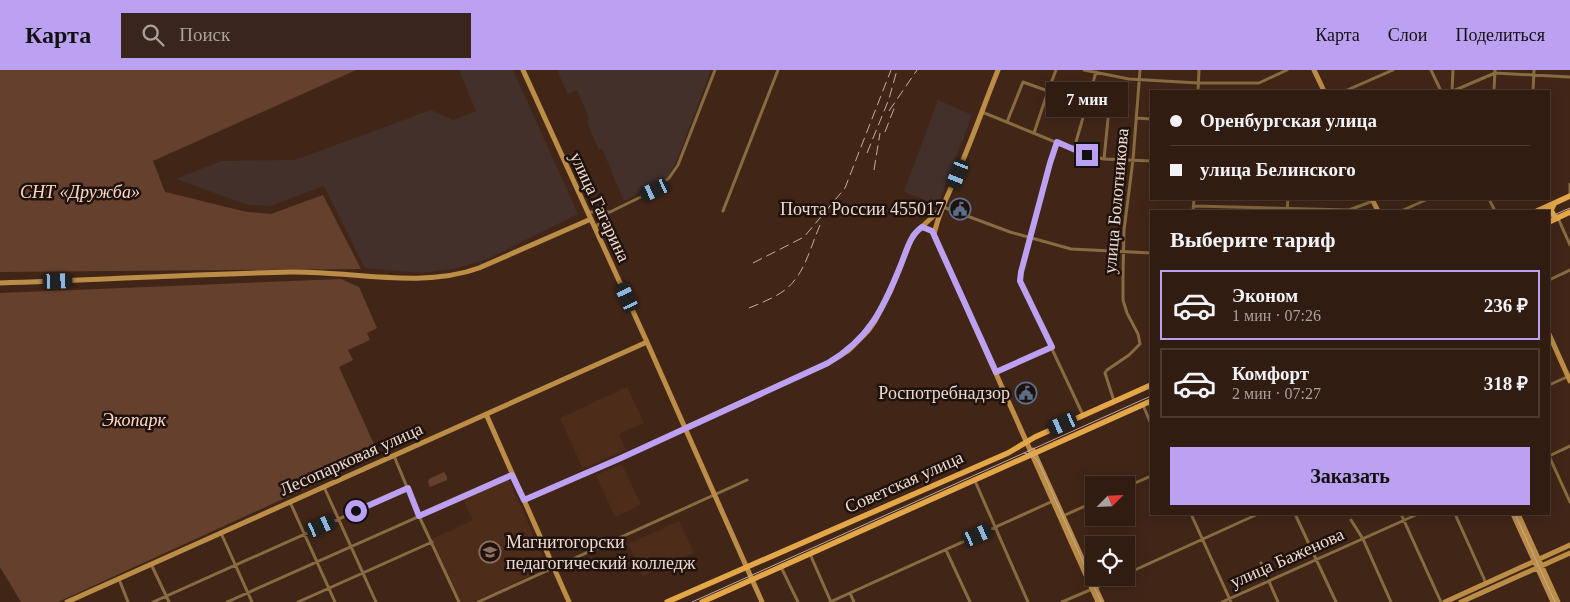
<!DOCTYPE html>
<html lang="ru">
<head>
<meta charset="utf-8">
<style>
  :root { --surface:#311c12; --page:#39251b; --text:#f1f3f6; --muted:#a8a19f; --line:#4c3a32; --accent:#bca0f2 }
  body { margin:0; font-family:Georgia,serif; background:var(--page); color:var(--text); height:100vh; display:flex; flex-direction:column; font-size:19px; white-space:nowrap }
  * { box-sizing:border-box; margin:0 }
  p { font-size:16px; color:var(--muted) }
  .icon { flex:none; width:28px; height:28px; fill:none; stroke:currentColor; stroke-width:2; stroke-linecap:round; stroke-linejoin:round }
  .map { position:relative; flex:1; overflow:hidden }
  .panel { position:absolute; left:1150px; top:140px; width:400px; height:305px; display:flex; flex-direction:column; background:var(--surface); border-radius:0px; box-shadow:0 2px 12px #0003,0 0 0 1px var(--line) }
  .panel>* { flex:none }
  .top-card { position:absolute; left:1150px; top:20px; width:400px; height:110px; border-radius:0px; box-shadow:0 2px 12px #0003,0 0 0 1px var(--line); display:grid; align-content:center; height:110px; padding:0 20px; background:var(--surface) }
  .needle { width:32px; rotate:66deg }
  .buttons { position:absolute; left:1085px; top:406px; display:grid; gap:10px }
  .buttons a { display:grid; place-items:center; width:50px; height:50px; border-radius:0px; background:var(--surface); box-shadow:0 2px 12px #0003,0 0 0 1px var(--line); font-size:25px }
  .end { position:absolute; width:22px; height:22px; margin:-11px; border:6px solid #bca0f2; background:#111; box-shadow:0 0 0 2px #111 }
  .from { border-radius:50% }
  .bubble { position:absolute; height:35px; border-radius:0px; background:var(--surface); box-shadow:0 2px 12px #0003,0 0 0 1px var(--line); font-size:16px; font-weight:700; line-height:35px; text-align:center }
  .car { position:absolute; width:15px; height:30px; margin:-15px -8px; border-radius:6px; box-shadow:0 0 4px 1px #0007; background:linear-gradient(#222 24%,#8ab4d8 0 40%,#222 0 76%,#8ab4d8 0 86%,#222 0) }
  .top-card b { display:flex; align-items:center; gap:18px; height:48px; font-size:19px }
  .top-card b+b { border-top:1px solid var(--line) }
  .top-card i { width:12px; height:12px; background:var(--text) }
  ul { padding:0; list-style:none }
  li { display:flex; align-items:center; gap:15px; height:70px; margin:0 10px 8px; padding:0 10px; border:2px solid var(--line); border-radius:0px }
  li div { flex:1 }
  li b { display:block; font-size:19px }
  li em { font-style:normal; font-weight:700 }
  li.on { border-color:var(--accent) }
  li>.icon { width:45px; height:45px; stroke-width:1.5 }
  h2 { padding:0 20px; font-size:22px; line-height:60px }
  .primary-button { display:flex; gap:10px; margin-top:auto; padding:10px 20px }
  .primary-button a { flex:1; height:58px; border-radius:0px; background:var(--accent); color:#111; font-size:20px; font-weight:700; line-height:58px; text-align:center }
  header { display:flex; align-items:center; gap:30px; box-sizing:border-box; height:70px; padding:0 25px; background:var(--accent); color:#111 }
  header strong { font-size:24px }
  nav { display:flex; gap:28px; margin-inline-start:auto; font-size:18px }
  .search { width:350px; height:45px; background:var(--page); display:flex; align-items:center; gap:12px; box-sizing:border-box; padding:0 18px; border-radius:0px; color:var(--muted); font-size:19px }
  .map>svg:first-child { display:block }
  .industrial { fill:#43302b }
  .built { fill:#4d2c1a }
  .green { fill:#65402d }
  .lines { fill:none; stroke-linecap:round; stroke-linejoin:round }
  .street { stroke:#886b41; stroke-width:3 }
  .secondary { stroke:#bc8d46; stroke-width:5 }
  .primary { stroke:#e3a748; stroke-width:5.5 }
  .tram { stroke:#c2ada3; stroke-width:1 }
  .rail { stroke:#c2ada3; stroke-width:1; stroke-dasharray:10 5; stroke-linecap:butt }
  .route { stroke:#bca0f2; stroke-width:6 }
  .labels { text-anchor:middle; stroke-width:5; stroke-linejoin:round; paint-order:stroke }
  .park-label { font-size:18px; font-style:italic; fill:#ffd9c6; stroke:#1f120c }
  .street-label { font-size:18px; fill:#eddad1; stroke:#1f120c }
  .poi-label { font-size:18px; fill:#eddad1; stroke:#1f120c; text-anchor:end }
</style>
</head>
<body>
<header>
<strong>Карта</strong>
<div class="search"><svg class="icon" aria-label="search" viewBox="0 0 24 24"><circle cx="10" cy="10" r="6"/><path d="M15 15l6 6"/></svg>Поиск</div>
<nav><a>Карта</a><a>Слои</a><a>Поделиться</a></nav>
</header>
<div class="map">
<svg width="1570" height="532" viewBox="0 0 1570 532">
  <rect width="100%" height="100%" fill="#412618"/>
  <path class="industrial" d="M459,0H513L578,144L487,189L458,198L420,203L365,198L324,116L270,136L248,135L176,109L221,91L295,90L431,40L453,50L476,41Z
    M557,0H711L678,87L667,109L624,131L602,79L599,80L591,62L587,51L589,48L577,20L568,24Z
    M938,30L972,45L938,135L904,122Z"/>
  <path class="built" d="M627,317L644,353L619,364L626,380L583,399L560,348Z
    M622,394L641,435L615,447L596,405Z
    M508,408L547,495L539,499L540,501L473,532H461L432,469L473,450L463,429Z
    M679,451L694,483L643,506L628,474Z"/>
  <path class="green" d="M0,0H356L153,91L165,122L247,142L271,144L323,125L361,199L0,202Z
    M341,209L359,217L377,258L367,263L370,270L348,280L353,290L339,297L379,385L58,532H21L0,497V223Z
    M444,402L447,407V410L430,417L428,412L429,409Z"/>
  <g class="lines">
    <path class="street" d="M1084,0L1129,9L1198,13H1259L1287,0
      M1431,0L1441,21
      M1198,21L1199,0
      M1345,21L1393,0
      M1452,21L1453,0
      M1453,21L1495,3L1570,7
      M1494,21L1495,0
      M1533,21L1534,0
      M1089,29L1106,34L1109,39L1104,89
      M982,42L1087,85L1104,89L1151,91
      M1136,48L1151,49
      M1007,52L1023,12L1048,21L1056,0
      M1034,63L1048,21
      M1057,72L1024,191L1020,211L1083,345
      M1074,79L1096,2
      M1570,114V125
      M1489,129L1495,141
      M1194,136L1349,140L1373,131
      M943,137L1010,162L1071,179L1151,183
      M723,141L778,0
      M1193,141L1194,129
      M1287,141L1288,129
      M1401,141L1428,129
      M588,142H610L655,120L669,108L678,95L715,0
      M1558,148L1570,175
      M595,158L609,142
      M1549,210L1570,200
      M996,302L1052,277
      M1549,315L1569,306
      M1114,331L1105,303L1107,300L1129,285L1140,274L1138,264L1127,243L1123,230V205L1124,160L1133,90L1140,0
      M1143,335L1151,354
      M394,386L419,446L459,532
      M1549,386L1570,432
      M1549,386L1570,376
      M975,411L1028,532
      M324,417L376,532
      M1126,417L1151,406
      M524,430L685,359
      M290,432L335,532
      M1191,444L1231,532
      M1295,444L1336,532
      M1401,444L1441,532
      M1455,444L1486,513
      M1063,446L1094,432
      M1351,450L1363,469L1391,532
      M221,463L252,532
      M946,480L970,532
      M810,484L831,532
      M1261,493L1278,532
      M151,494L169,532
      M781,497L798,532
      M1126,504L1258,444
      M119,509L128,532
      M850,523L854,532
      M153,532L408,418
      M227,532L512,405
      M298,532L432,472
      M478,532L747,410
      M830,532L1053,431
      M1062,532L1118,508
      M1222,532L1418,444"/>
    <path class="secondary" d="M523,0L647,272L762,532
      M998,0C984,35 972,70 957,104C949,124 938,143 934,165L1098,532
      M1314,0L1324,21
      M1372,129L1378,141
      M922,157L932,161L934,165
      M0,213C97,210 194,204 291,202C352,201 421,219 479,198L591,149
      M1549,264L1570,311
      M486,344L569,532
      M685,358L828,293L849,280L868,261L875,251L890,222L913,165L940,140
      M1033,380L1102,532
      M1513,444L1553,532
      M1518,444L1558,532
      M67,532L647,272
      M1445,532L1570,475
      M1461,532L1570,483"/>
    <path class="primary" d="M1554,134L1551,140L1554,146L1558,148
      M1537,141L1570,126
      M1549,152L1570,142
      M667,532L1008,383L1035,367L1151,315
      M702,532L1151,331"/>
    <path class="tram" d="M1549,147L1570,138
      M1024,383L1032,385L1038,391L1101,532
      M1515,444L1555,532
      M692,532L1151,326"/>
    <path class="rail" d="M889,41L917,0
      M885,62L895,36
      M867,83L889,29L897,0
      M874,100L880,63
      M753,193L804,167L845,118L891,0
      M749,238C761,233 774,228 785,220C805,204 810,178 820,155"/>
  </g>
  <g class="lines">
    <path class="route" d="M356,441L408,418L419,446L512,405L524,430L621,388L828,293C869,269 883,239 900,197C906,183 909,166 922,157L932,161L934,165L996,302L1052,277L1020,211L1021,202L1050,93L1057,72L1087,85"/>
  </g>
  <defs>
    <g id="civic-ring" transform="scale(1.125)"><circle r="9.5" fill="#1f120c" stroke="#5c6f8a" stroke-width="1.5"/><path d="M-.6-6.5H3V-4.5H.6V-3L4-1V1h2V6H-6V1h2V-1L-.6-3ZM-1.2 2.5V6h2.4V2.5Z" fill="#5c6f8a"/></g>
    <g id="university-ring" transform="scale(1.125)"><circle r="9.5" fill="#1f120c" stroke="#8d6e63" stroke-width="1.5"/><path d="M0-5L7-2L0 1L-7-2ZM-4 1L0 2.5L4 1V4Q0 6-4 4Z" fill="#8d6e63"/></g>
  </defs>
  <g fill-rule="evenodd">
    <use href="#civic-ring" x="960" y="139"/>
    <use href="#civic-ring" x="1026" y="323"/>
    <use href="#university-ring" x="490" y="482"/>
  </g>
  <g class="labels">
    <g class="park-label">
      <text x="80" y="128">СНТ «Дружба»</text>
      <text x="134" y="356">Экопарк</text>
    </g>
    <g class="street-label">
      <text transform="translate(1116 131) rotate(-85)" y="6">улица Болотникова</text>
      <text transform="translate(600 137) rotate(65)" y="6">улица Гагарина</text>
      <text transform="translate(351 389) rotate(-24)" y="6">Лесопарковая улица</text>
      <text transform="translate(904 412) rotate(-24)" y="6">Советская улица</text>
      <text transform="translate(1287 488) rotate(-24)" y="6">улица Баженова</text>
    </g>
    <g class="poi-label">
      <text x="944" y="145">Почта России 455017</text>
      <text x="1010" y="329">Роспотребнадзор</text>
      <text x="506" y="478" text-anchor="start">Магнитогорски<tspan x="506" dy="21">педагогический колледж</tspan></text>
    </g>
  </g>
</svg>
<div class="buttons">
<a><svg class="needle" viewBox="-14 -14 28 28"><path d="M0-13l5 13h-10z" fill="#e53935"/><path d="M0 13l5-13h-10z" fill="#a8a19f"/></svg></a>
<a><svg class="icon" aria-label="locate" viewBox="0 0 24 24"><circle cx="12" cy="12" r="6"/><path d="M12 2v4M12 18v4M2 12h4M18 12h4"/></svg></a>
</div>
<i class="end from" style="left:356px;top:441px"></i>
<i class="end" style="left:1087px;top:85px"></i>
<div class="bubble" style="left:1046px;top:12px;width:82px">7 мин</div>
<i class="car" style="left:958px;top:104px;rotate:202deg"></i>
<i class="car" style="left:655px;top:120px;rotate:245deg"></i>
<i class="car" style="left:58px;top:211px;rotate:88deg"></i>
<i class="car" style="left:627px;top:227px;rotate:335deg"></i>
<i class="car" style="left:1063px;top:354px;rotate:246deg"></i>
<i class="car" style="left:321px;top:456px;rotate:66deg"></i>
<i class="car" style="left:978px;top:465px;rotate:66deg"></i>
<div class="top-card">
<b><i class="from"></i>Оренбургская улица</b>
<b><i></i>улица Белинского</b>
</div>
<section class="panel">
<h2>Выберите тариф</h2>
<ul>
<li class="on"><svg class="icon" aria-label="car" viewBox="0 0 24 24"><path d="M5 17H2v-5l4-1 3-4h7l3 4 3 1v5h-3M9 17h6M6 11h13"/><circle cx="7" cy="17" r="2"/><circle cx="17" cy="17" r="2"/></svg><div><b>Эконом</b><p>1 мин · 07:26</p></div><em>236 ₽</em></li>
<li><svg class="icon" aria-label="car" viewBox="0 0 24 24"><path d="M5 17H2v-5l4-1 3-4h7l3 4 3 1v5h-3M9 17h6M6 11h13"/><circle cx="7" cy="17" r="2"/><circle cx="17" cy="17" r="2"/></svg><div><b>Комфорт</b><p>2 мин · 07:27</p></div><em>318 ₽</em></li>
</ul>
<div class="primary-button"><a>Заказать</a></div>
</section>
</div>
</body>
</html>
